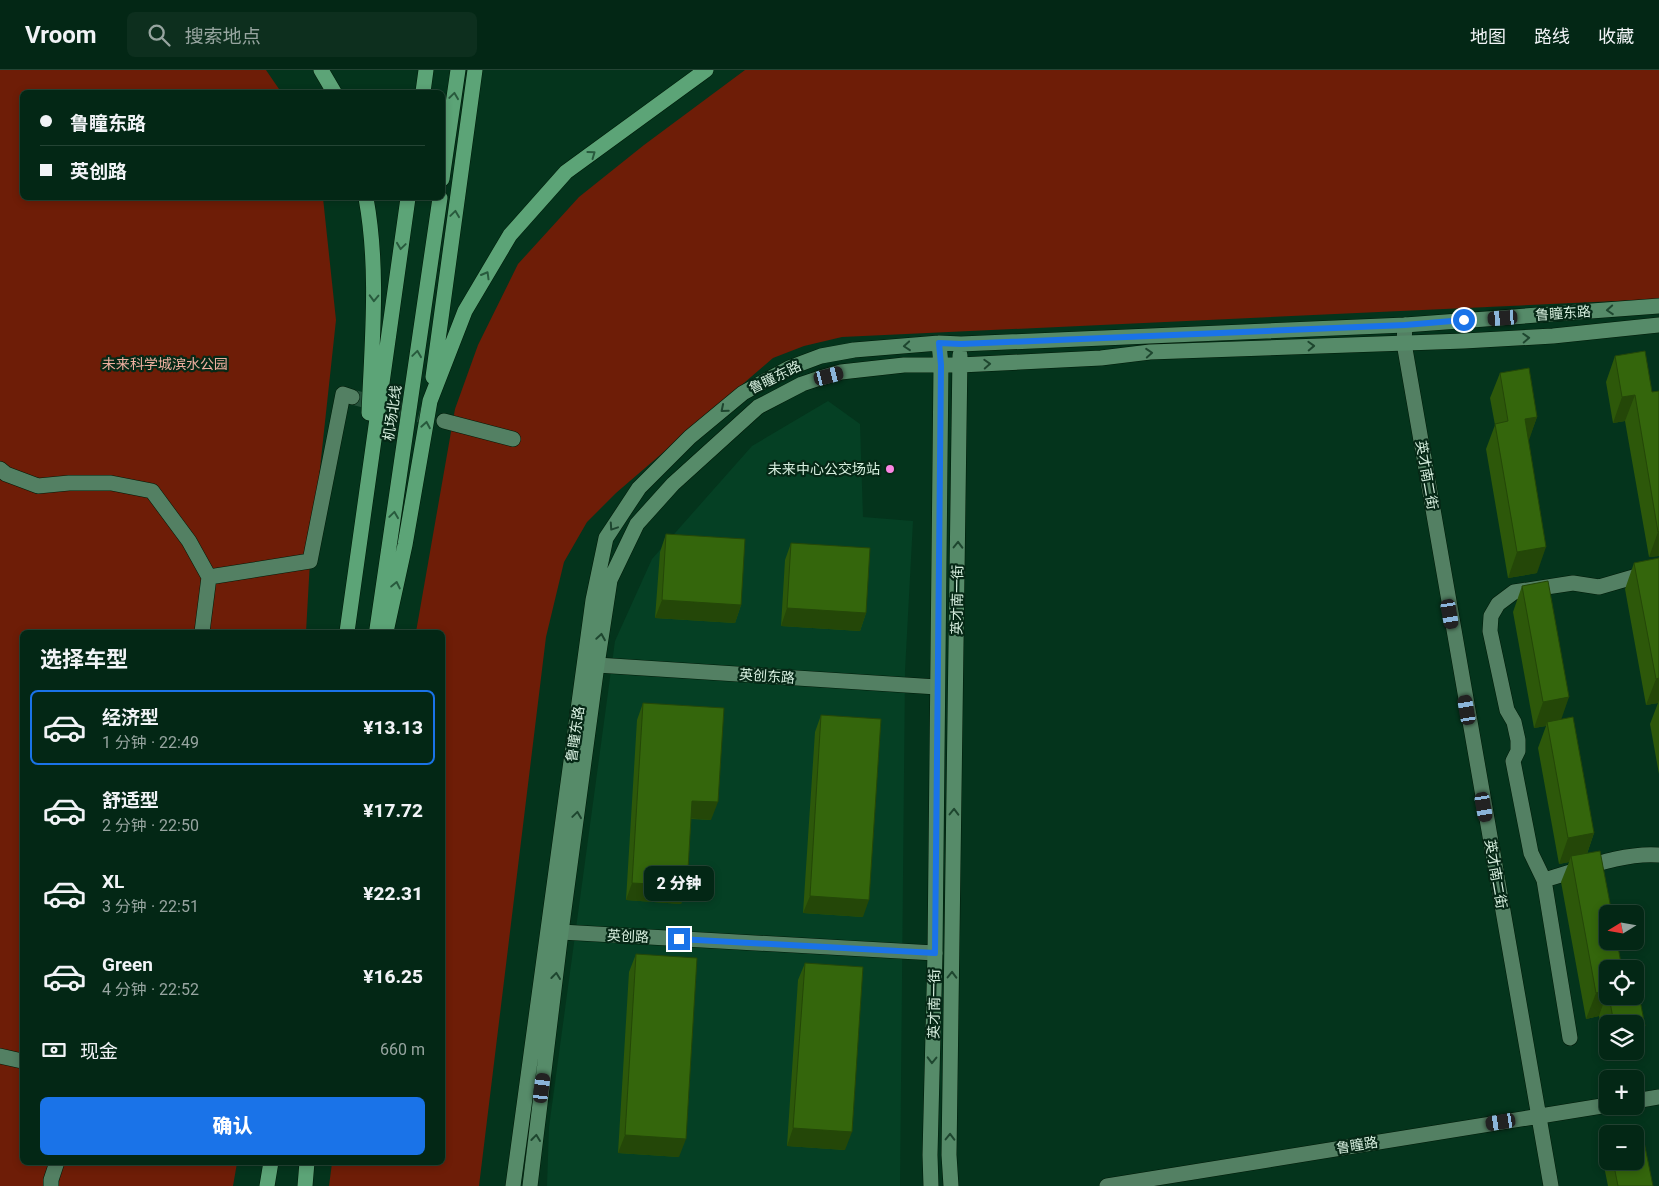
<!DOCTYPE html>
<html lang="zh">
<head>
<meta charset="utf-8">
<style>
  :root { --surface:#032715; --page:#0d2f1e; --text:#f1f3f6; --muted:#97a5a0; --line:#244434; --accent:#1a73e8 }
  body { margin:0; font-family:Roboto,"Noto Sans SC",sans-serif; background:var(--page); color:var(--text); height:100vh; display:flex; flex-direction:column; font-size:19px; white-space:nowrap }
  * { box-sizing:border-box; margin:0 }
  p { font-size:16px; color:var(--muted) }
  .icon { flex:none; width:28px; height:28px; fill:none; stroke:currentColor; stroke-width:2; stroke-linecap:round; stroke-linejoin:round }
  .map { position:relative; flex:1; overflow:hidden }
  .panel { position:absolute; left:20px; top:560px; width:425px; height:535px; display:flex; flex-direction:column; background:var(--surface); border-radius:8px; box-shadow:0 2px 8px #0003,0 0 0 1px var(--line) }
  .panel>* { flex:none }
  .hud { position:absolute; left:20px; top:20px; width:425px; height:110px; border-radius:8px; box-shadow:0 2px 8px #0003,0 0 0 1px var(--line); display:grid; align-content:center; height:110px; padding:0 20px; background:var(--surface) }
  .needle { width:32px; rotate:259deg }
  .tools { position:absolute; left:1599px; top:835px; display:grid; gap:10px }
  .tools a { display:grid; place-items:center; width:45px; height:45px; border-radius:8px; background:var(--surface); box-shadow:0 2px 8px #0003,0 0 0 1px var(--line); font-size:25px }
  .end { position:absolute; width:22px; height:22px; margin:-11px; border:6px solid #1a73e8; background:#fff; box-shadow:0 0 0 2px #fff }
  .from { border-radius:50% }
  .bubble { position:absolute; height:35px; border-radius:8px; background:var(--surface); box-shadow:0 2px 8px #0003,0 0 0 1px var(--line); font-size:16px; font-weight:800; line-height:35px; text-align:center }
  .car { position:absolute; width:15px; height:30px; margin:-15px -8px; border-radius:6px; box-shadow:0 0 4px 1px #0007; background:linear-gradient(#222 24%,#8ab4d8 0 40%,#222 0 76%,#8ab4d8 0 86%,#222 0) }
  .hud b { display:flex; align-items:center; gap:18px; height:48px; font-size:19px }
  .hud b+b { border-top:1px solid var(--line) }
  .hud i { width:12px; height:12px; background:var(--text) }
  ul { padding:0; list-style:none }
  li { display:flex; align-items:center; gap:15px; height:75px; margin:0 10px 8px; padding:0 10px; border:2px solid transparent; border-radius:8px }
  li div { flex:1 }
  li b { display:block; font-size:19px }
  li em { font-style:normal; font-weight:800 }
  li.selected { border-color:var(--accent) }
  li>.icon { width:45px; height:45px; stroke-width:1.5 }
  h2 { padding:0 20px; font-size:22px; line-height:60px }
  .pay { display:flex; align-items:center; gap:12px; height:55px; padding:0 20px; font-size:19px }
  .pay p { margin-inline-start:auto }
  .primary-button { display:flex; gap:10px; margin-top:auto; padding:10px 20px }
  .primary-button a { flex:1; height:58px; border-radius:8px; background:var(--accent); color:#fff; font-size:20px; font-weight:800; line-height:58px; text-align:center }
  header { display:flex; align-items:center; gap:30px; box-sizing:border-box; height:70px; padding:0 25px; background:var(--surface); border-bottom:1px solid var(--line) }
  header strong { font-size:24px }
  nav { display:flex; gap:28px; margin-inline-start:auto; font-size:18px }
  .search { width:350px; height:45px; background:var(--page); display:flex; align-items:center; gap:12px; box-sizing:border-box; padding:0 18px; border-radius:8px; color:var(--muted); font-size:19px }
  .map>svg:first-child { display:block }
  .built { fill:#054024 }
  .green { fill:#6e1d07 }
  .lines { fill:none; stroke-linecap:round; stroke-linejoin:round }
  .minor-tunnel { stroke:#245039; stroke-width:15; stroke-dasharray:15 8; stroke-linecap:butt }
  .minor-casing { stroke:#001a08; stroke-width:16 }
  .tertiary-casing { stroke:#001a08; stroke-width:16 }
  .secondary-casing { stroke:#001a08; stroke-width:16 }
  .motorway-casing { stroke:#001a08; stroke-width:16 }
  .minor { stroke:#538063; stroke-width:15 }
  .tertiary { stroke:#538063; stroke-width:15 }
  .secondary { stroke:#568b69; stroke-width:15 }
  .motorway { stroke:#5ca477; stroke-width:15 }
  .wall { fill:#2d580a; fill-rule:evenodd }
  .shaded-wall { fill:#244708 }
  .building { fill:#34660c; stroke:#244708 }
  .oneway { stroke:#285a3d }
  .oneway2 { stroke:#1e462f }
  .route { stroke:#1a73e8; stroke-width:6 }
  .poi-dot { fill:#fc86e4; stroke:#062816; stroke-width:2 }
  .labels { text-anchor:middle; stroke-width:4.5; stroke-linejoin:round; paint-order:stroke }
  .street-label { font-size:14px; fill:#d6eede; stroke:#062816 }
  .park-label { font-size:14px; fill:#ecaf9f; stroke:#062816 }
  .poi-label { font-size:14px; fill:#d6eede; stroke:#062816; text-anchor:end }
</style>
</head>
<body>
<header>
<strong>Vroom</strong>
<div class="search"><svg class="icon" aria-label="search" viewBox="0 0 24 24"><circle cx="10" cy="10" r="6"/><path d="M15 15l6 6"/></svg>搜索地点</div>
<nav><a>地图</a><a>路线</a><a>收藏</a></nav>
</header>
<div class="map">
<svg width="1659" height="1116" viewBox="0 0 1659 1116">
  <rect width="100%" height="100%" fill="#04341c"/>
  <path class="built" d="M828,331L860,354L863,447L913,451L905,601L900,1116H547L549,1057L615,571L652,489L752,376Z"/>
  <path class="green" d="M0,0H266L281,22H22V128H323L336,250L310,491L306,562H22V1092L237,1093L233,1116H0Z
    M745,0H1659V229L842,267L804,276L773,288L616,423L587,452L564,492L546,567L479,1116H329L332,1093L442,1092V562H416L455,339L478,275L518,194L579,127L644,75Z"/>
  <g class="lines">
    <path class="minor-tunnel" d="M352,327L440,350"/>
    <g class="minor-casing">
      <path id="minor" d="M444,351L513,369
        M0,399L6,404L38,416L69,413H111L152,421L189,471L209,507L202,562
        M209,507L310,491L343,324L352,327
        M1544,810C1580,800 1622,782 1659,785
        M1570,968L1544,810L1531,783L1513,691L1518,681V670L1514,652L1507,640L1490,561L1491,546L1498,534L1514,522L1573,513L1599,517L1637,506L1659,502
        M0,986L22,991
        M51,1116V1110L57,1092"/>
    </g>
    <g class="tertiary-casing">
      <path id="tertiary" d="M1405,255L1404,273L1551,1116
        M597,595L937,617
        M561,862L935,883
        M1635,1031L1659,1027
        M1107,1116L1608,1035"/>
    </g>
    <g class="secondary-casing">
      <path id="secondary" d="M513,1116L593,530L606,468L639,418L690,367L743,323L789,298L821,286L854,280L939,273L961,274L1405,255L1659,236
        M530,1116L561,862L597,595L610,510L637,454L673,414L758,337L802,314L817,309L841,302L904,295H960L1101,288L1150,282L1464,271L1553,266L1659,255
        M931,1116L930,1085L935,883L941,295L939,273
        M951,1116L949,1085L960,285"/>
    </g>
    <g class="motorway-casing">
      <path id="motorway" d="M321,0L334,22
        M423,22L426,0
        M442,109L458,0
        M366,128C379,199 372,271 369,343
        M433,307L475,0
        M377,559L440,128
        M347,562L408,128
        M386,562L405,475L430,331L465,241L510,165L566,102L706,0
        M267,1116L271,1092
        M305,1116L307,1092"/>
    </g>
    <use href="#minor" class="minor"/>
    <use href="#tertiary" class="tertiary"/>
    <use href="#secondary" class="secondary"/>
    <use href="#motorway" class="motorway"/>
  </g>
  <path class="wall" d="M1615,286L1652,322L1659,321V486L1649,487L1625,351L1613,353L1606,312Z
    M1500,303L1537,347L1528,371L1537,503L1508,508L1486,379L1495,355L1490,328Z
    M666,464L741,535L735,553L655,548L660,482Z
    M791,473L866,543L860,561L781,556L785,490Z
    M1659,488V704L1650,654L1658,633L1646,635L1625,519L1634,493Z
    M1522,516L1594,763L1587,784L1608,899V926H1635L1645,956L1635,982L1606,987L1599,946L1586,949L1561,812L1569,792L1559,794L1538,678L1546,656L1534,658L1513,542ZM1608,954H1635V981H1608Z
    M643,633L711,750L691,749L687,816L681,834L626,830L637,650Z
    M821,645L863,847L803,843L815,662Z
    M636,884L679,1087L618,1083L629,902Z
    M805,893L845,1080L787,1076L798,910Z
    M1608,1079V1091H1635L1653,1116H1608L1603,1091Z"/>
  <path class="shaded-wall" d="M1635,325L1625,351L1613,353L1622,327Z
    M1537,347L1528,373L1525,349Z
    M1659,461V486L1649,487L1658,462Z
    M1546,477L1537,503L1508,508L1517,482Z
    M662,530L741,535L735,553L655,548Z
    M787,538L866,543L860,561L781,556Z
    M1659,608V630L1658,633L1646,635L1656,609Z
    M1569,627L1560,653L1547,652L1546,656L1534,658L1543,632Z
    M692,731L718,732L711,750L686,748Z
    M1594,763L1585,789L1571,786L1569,792L1559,794L1568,768Z
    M632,813L687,816L681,834L626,830Z
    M810,826L869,830L863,847L803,843Z
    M1608,920L1599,946L1586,949L1596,923Z
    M1645,956L1635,982L1606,987L1608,981H1635V958Z
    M793,1058L852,1062L845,1080L787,1076Z
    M625,1065L686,1069L679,1087L618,1083Z"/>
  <path class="building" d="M1645,281L1652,322L1659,321V461L1658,462L1635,325L1622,327L1615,286Z
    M1529,298L1537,347L1525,349L1546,477L1517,482L1495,354L1508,351L1500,303Z
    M666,464L745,469L741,535L662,530Z
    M791,473L870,478L866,543L787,538Z
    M1659,488V608L1656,609L1634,493Z
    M1548,511L1569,627L1543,632L1522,516Z
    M643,633L724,638L718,732L692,731L687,816L632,813Z
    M821,645L881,649L869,830L810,826Z
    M1573,647L1594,763L1568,768L1547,652Z
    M1600,781L1612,844H1608V871H1617L1622,899H1608V920L1596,923L1571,786Z
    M636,884L697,888L686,1069L625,1065Z
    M805,893L863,897L852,1062L793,1058Z
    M1635,915H1637L1645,956L1635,958V954H1614L1609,926H1635Z
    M1643,1067L1653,1116H1618L1613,1091H1635V1068Z"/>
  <defs><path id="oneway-chevron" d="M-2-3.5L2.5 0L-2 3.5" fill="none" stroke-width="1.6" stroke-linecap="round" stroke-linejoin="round" transform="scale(1.25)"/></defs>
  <g class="oneway">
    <use href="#oneway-chevron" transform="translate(454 26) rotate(-82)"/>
    <use href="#oneway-chevron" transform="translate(592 84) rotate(-36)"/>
    <use href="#oneway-chevron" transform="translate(455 144) rotate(-82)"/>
    <use href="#oneway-chevron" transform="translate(401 176) rotate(98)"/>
    <use href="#oneway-chevron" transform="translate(486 205) rotate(-60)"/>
    <use href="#oneway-chevron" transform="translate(374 228) rotate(92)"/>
    <use href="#oneway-chevron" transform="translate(417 284) rotate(-82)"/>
    <use href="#oneway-chevron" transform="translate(426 355) rotate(-80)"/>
    <use href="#oneway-chevron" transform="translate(394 445) rotate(-82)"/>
    <use href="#oneway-chevron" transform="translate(396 515) rotate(-78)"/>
  </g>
  <g class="oneway2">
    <use href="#oneway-chevron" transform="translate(1610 240) rotate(176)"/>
    <use href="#oneway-chevron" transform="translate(1526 268) rotate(-3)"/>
    <use href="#oneway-chevron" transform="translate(907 276) rotate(175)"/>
    <use href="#oneway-chevron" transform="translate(1311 276) rotate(-2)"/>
    <use href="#oneway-chevron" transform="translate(1149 283) rotate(-4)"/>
    <use href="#oneway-chevron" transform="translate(987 294) rotate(-3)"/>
    <use href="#oneway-chevron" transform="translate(724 339) rotate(140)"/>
    <use href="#oneway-chevron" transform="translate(613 457) rotate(124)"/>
    <use href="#oneway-chevron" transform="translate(958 475) rotate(-89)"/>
    <use href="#oneway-chevron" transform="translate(601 567) rotate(-81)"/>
    <use href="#oneway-chevron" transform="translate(954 742) rotate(-89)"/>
    <use href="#oneway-chevron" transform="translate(577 745) rotate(-82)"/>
    <use href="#oneway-chevron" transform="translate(952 905) rotate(-89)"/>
    <use href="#oneway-chevron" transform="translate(556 906) rotate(-83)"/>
    <use href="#oneway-chevron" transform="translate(932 990) rotate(91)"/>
    <use href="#oneway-chevron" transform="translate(950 1067) rotate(-89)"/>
    <use href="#oneway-chevron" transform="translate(536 1068) rotate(-83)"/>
  </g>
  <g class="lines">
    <path class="route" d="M679,869L935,883L941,295L939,273L961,274L1405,255L1464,250"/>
  </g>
  <circle class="poi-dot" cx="890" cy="399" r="5"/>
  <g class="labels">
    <g class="street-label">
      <text transform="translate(1563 243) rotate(-4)" y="5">鲁瞳东路</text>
      <text transform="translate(775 307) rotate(-26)" y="5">鲁瞳东路</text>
      <text transform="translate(392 343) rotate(-82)" y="5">机场北线</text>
      <text transform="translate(1427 405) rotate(80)" y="5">英才南二街</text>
      <text transform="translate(957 530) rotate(-89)" y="5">英才南一街</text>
      <text transform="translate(767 606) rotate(4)" y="5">英创东路</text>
      <text transform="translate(575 664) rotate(-82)" y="5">鲁瞳东路</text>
      <text transform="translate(1496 804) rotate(80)" y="5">英才南二街</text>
      <text transform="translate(628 866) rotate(3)" y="5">英创路</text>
      <text transform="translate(934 934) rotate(-89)" y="5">英才南一街</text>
      <text transform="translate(1357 1075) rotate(-9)" y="5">鲁瞳路</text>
    </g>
    <g class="park-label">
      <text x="165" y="299">未来科学城滨水公园</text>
    </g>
    <g class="poi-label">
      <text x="880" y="404">未来中心公交场站</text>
    </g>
  </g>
</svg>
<div class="tools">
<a><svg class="needle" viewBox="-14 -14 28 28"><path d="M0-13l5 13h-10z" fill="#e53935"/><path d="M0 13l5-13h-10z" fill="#97a5a0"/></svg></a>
<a><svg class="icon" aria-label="locate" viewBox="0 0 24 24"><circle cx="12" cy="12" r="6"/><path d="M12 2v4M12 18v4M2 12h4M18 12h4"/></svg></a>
<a><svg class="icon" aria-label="layers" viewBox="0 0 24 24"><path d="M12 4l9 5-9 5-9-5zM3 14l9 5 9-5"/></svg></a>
<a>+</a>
<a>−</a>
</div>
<i class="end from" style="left:1464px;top:250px"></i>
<i class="end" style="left:679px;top:869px"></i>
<div class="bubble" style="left:644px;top:796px;width:70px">2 分钟</div>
<i class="car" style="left:1503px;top:248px;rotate:266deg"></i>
<i class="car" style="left:829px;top:306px;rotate:76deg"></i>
<i class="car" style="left:1450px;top:544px;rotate:170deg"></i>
<i class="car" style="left:1467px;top:640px;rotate:350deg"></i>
<i class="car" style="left:1484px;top:737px;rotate:170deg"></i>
<i class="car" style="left:542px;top:1018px;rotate:7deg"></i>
<i class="car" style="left:1501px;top:1052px;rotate:261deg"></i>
<div class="hud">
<b><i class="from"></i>鲁瞳东路</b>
<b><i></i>英创路</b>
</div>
<section class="panel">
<h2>选择车型</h2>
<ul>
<li class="selected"><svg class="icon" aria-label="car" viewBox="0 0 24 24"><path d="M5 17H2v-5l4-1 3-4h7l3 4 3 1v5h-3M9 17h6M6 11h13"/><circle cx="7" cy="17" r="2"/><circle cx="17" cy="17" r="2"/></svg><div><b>经济型</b><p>1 分钟 · 22:49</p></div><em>¥13.13</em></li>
<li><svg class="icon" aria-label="car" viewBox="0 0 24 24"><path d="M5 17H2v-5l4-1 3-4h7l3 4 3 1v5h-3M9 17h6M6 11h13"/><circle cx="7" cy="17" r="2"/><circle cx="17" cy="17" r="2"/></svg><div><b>舒适型</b><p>2 分钟 · 22:50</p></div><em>¥17.72</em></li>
<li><svg class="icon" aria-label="car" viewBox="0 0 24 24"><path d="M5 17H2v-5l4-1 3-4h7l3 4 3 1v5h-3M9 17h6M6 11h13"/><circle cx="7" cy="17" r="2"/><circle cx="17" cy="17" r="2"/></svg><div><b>XL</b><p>3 分钟 · 22:51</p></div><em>¥22.31</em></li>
<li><svg class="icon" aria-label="car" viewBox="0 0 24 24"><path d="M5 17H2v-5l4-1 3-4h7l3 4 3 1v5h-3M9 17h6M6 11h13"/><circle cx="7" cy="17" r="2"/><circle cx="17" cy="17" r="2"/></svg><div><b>Green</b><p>4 分钟 · 22:52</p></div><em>¥16.25</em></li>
</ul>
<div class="pay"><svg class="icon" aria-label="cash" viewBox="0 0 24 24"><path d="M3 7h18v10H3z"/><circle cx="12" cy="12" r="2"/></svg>现金<p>660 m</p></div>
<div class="primary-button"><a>确认</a></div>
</section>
</div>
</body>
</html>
